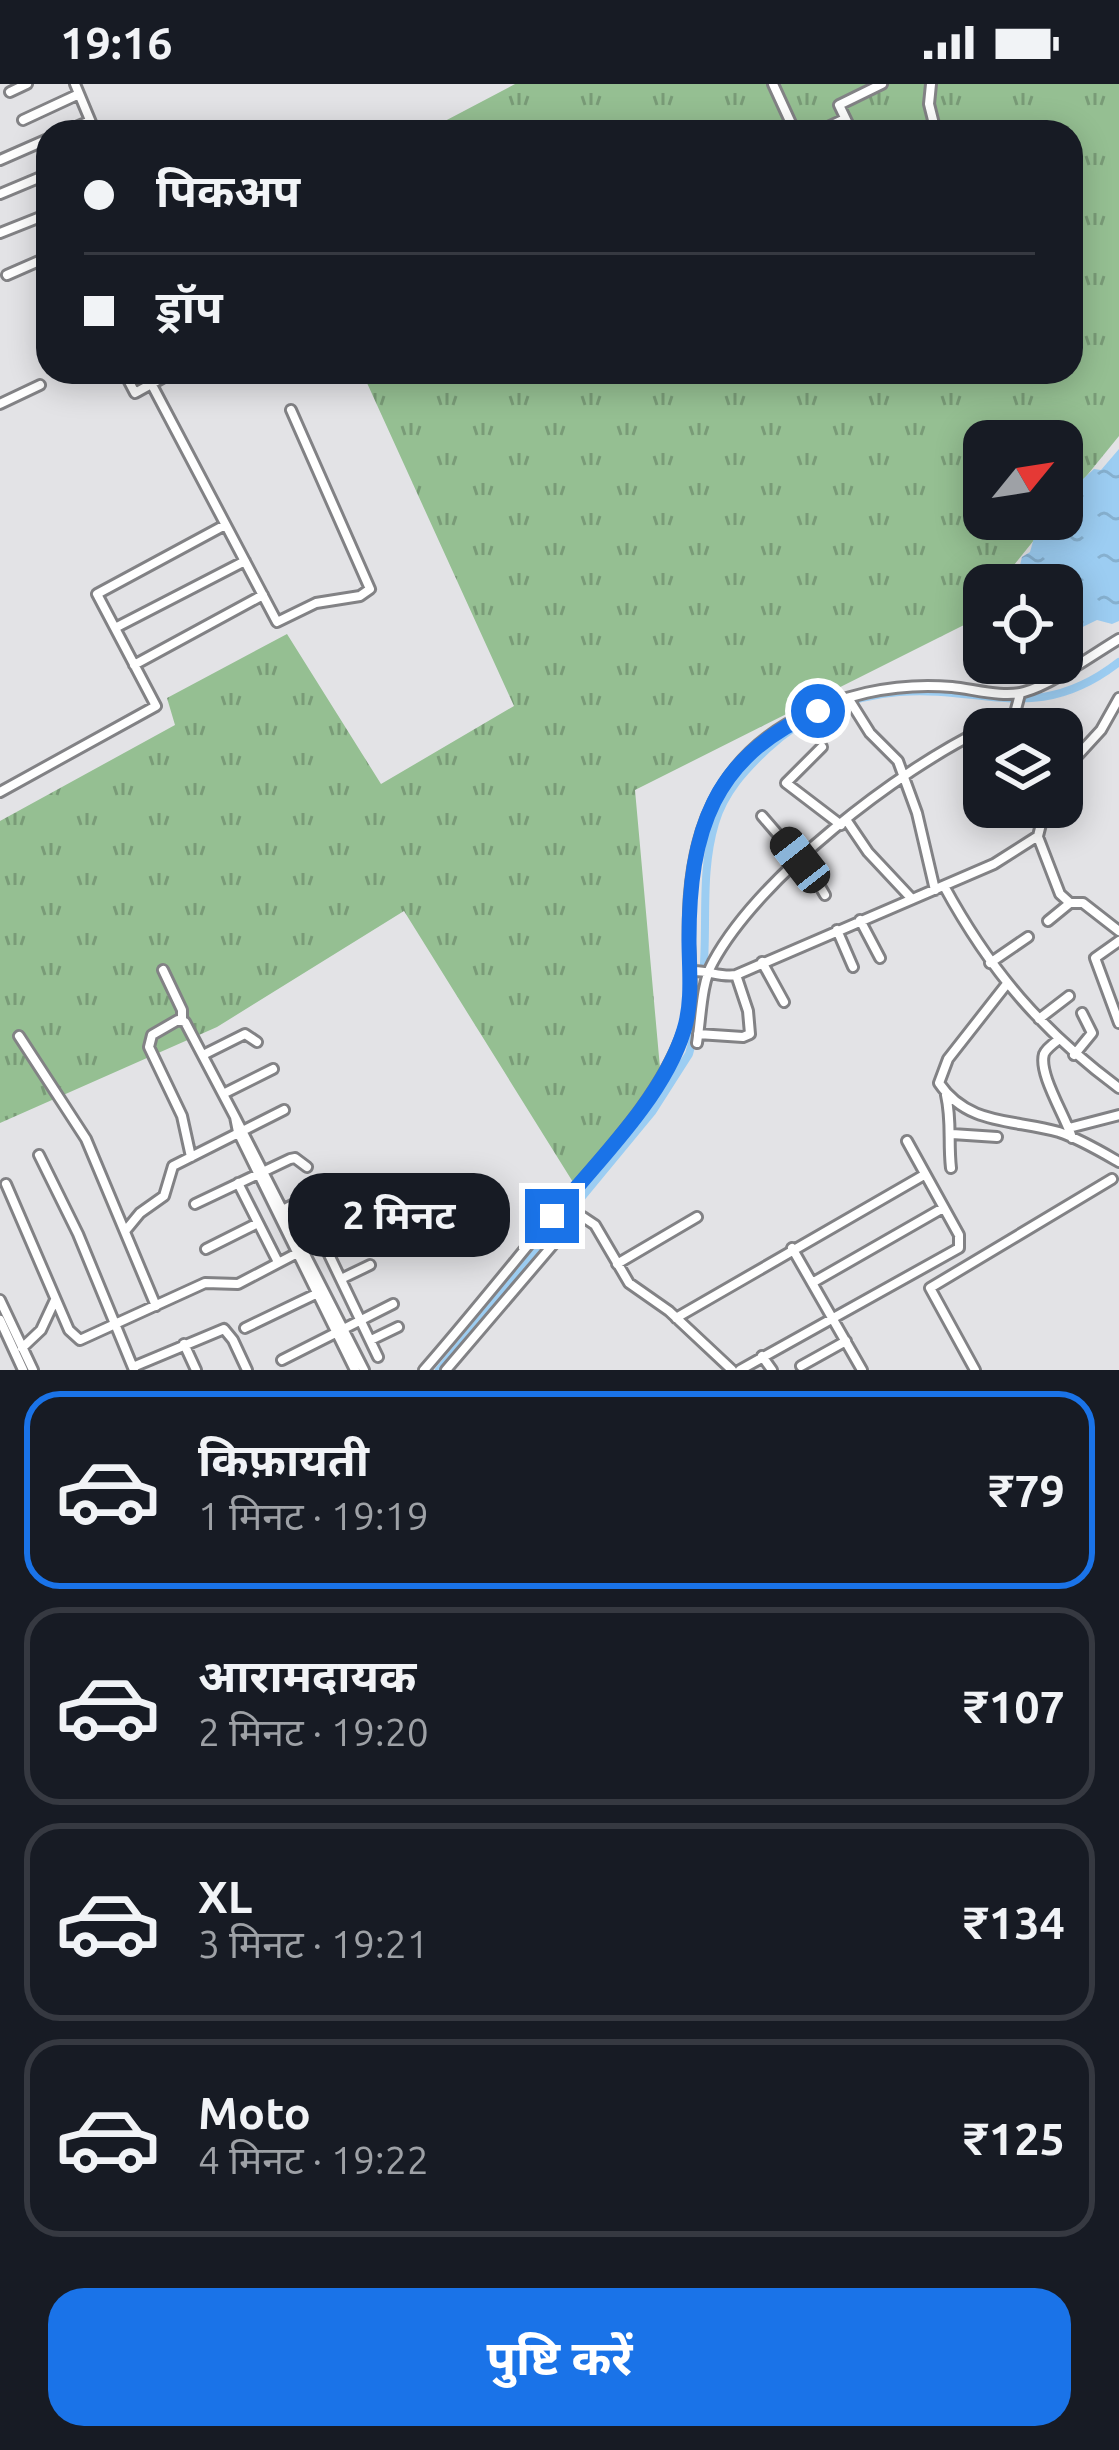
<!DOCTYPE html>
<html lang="hi">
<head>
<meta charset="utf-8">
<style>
  :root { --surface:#171b24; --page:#20242c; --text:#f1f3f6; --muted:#9ea1a6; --line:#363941; --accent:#1a73e8 }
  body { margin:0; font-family:Ubuntu,"Noto Sans Devanagari",sans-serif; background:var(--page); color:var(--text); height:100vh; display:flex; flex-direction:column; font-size:45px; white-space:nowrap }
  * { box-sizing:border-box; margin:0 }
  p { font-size:39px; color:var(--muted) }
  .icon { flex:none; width:66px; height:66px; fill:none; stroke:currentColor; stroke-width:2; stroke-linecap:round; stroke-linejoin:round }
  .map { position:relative; height:1286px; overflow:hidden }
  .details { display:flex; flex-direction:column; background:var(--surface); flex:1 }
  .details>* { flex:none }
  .top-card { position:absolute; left:36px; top:36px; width:1047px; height:264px; border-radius:36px; box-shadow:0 6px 30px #0003; display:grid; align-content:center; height:264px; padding:0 48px; background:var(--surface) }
  .needle { width:78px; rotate:60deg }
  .buttons { position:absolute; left:963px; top:336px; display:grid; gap:24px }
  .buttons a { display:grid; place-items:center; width:120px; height:120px; border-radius:24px; background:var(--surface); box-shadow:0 6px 30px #0003; font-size:60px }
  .end { position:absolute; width:54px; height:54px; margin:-27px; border:15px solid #1a73e8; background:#fff; box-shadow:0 0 0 6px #fff }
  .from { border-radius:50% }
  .bubble { position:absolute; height:84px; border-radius:36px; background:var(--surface); box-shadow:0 6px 30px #0003; font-size:39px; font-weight:700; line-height:84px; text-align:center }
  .car { position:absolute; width:36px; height:72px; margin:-36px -18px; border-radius:15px; box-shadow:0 0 9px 3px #0007; background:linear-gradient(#222 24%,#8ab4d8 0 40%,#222 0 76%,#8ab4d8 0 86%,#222 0) }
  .top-card b { display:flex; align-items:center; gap:42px; height:114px; font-size:45px }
  .top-card b+b { border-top:3px solid var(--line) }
  .top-card i { width:30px; height:30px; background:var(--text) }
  ul { padding:21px 0 0; list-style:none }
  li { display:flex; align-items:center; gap:36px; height:198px; margin:0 24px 18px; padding:0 24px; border:6px solid var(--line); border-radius:36px }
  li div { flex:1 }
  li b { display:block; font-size:45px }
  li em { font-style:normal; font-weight:700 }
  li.on { border-color:var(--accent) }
  li>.icon { width:108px; height:108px; stroke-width:1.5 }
  .cta { display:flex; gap:24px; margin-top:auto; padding:24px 48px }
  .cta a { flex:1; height:138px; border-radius:36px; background:var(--accent); color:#fff; font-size:48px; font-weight:700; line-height:138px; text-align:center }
  .status { display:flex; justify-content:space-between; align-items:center; height:84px; padding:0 60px; background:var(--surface); direction:ltr }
  .status svg { height:33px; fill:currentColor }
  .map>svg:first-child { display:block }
  .grass { fill:url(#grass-tufts) }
  .water { fill:url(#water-ripples) }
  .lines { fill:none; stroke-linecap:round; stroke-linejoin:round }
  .canal { stroke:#9ccdf2; stroke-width:8 }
  .minor-casing { stroke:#828285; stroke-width:14 }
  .minor { stroke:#fff; stroke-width:8 }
  .route { stroke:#1a73e8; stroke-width:15 }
</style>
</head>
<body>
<div class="status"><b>19:16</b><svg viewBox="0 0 49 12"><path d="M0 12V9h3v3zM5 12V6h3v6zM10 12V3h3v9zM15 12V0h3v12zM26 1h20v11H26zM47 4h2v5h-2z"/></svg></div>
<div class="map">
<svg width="1119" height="1286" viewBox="0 0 1119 1286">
  <defs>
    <pattern id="grass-tufts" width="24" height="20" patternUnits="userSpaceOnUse" patternTransform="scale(3)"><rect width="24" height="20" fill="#95bf92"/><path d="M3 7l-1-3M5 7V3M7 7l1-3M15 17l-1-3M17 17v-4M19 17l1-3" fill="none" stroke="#799b77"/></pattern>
    <pattern id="water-ripples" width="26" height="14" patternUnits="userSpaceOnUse" patternTransform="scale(3)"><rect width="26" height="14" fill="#9ccdf2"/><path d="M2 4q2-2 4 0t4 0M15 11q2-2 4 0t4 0" fill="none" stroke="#86b0cf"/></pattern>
  </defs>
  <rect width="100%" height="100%" fill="#e3e3e6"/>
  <path class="grass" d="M515,0H1119V352L1062,422V357H984V435H1051L998,501H984V518L966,540L635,706L661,995L576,1103L404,827L217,943L0,1039V737L175,641L167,614L287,550L381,700L514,622L362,288H1071V48H424Z"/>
  <path class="water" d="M1119,365V537L1112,540L1097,536L1062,553V501H1003L1019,485L1022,473L1030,468L1035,450L1046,443L1047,435H1062V414L1094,385L1101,386Z"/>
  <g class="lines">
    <path class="canal" d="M703,893C708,842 700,789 715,739C724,708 745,686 767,665C803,631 850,612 899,608C984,601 1037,642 1119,578
      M439,1286L652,1028L689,970L696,944"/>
    <g class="minor-casing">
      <path id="minor" d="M75,0L95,48
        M773,0L795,48
        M931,0L929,20L936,48
        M10,8L27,0
        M23,36L79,10
        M65,48L90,37
        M817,48L845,35
        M852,48L839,21L882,0
        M0,76L48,55
        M0,110L48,90
        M0,149L48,130
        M7,191L48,173
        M124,288L135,309L173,288
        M152,301L277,538L316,519L360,512L370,505L291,326
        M0,320L40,301
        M115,544L245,477
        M134,581L263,511
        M848,614L870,649L898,677L917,729L935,806
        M984,645L1015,629L1020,610
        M822,663L786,699L841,741
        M0,708L156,622L97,510L225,441
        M1062,716L1068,682L1101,646L1119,614
        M762,732L800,776
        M847,737L868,768L912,815
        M1042,739L1058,723
        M1038,753L1060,810L1070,819H1083L1119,847
        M803,773L825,811
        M944,802C991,888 1041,946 1119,1004
        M860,836L880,874
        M1048,837L1070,819
        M837,846L853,883
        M1119,857L1095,874L1119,939
        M762,878L784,918
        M990,879L1028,853
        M163,886L182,926V936
        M692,887C708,886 721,894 736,891L994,780L1038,752L1041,740L1038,723
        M1006,901L948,975L939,999C968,1042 1014,1035 1059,1048C1080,1055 1100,1067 1119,1078
        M1039,935L1069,912
        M698,950L743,953L750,950L748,927L736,891
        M19,952L86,1055L156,1222
        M1058,956C1054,959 1046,965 1044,970C1038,990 1066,1033 1072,1054
        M697,959C701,935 701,899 713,878C759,793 898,686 984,645
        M203,971L245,950L257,958
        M1074,971L1092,949L1082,929
        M223,1010L273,985
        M946,1011C952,1037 948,1058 951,1084
        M1069,1044L1119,1031
        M952,1050L997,1053
        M39,1071L78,1150L134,1286
        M191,1073L182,1032L149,963L152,951L178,936L185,938L235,1033
        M238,1099L278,1178
        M6,1100L69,1246L80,1256L205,1199L238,1200L349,1142
        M195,1120L290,1075L295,1074L307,1083
        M281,1127L322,1105
        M126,1146L140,1129L164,1112L173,1082L284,1026
        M322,1156L378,1273
        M792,1164L862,1286
        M206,1165L258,1139
        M617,1180L697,1133
        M341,1195L370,1181
        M812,1199L943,1124
        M0,1216L33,1286
        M676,1234L924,1091
        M0,1236L23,1286
        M245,1244L318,1209
        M371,1256L398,1243
        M184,1260L196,1286
        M22,1264L41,1246L55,1216
        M762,1272L772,1286
        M282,1276L393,1220
        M801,1282L846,1257
        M133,1283L224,1245L233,1256L247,1286
        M355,1286L238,1048L235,1033L364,1286
        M424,1286C472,1231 517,1174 563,1119C607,1067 659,1014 683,949C693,922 691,888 689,860C686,770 705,689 787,640C836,611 895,598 952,603C973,605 1004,614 1024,608C1053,600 1092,571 1119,555
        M446,1286L574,1136L583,1133L595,1141L629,1199L669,1227L732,1286
        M740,1286L959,1164V1151L907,1057
        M975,1286L930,1204L1112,1095"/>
    </g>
    <use href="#minor" class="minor"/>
  </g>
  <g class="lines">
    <path class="route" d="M552,1132C596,1079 664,1013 684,946C693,917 689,885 689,856C689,748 713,671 818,627"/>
  </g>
</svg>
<div class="buttons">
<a><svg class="needle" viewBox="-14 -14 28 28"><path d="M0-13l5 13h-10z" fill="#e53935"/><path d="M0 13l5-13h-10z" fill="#9ea1a6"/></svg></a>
<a><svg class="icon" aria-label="locate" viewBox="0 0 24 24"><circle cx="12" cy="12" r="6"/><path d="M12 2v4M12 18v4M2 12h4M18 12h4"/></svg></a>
<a><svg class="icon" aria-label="layers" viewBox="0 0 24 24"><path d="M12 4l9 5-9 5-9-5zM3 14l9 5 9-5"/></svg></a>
</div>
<i class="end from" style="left:818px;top:627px"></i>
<i class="end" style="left:552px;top:1132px"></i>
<div class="bubble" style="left:288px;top:1089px;width:222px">2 मिनट</div>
<i class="car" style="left:800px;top:776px;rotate:322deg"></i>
<div class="top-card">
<b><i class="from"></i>पिकअप</b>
<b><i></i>ड्रॉप</b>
</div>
</div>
<section class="details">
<ul>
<li class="on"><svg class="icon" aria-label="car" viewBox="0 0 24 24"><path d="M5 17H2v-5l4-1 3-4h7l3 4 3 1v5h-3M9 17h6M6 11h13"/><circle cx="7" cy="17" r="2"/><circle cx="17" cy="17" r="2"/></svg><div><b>किफ़ायती</b><p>1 मिनट · 19:19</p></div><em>₹79</em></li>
<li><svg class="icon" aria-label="car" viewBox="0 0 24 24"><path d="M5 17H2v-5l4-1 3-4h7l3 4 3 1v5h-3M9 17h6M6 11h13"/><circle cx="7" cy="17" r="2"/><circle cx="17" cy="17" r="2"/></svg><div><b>आरामदायक</b><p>2 मिनट · 19:20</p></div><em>₹107</em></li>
<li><svg class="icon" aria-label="car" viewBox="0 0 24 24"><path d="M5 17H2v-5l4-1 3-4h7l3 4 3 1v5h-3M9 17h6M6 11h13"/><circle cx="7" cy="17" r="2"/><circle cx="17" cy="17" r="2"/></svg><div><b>XL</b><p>3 मिनट · 19:21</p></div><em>₹134</em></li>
<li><svg class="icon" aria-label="car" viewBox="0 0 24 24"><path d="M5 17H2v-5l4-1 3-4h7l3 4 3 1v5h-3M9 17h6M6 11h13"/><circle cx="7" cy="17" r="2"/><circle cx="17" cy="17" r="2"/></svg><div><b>Moto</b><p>4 मिनट · 19:22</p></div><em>₹125</em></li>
</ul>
<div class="cta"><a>पुष्टि करें</a></div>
</section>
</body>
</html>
